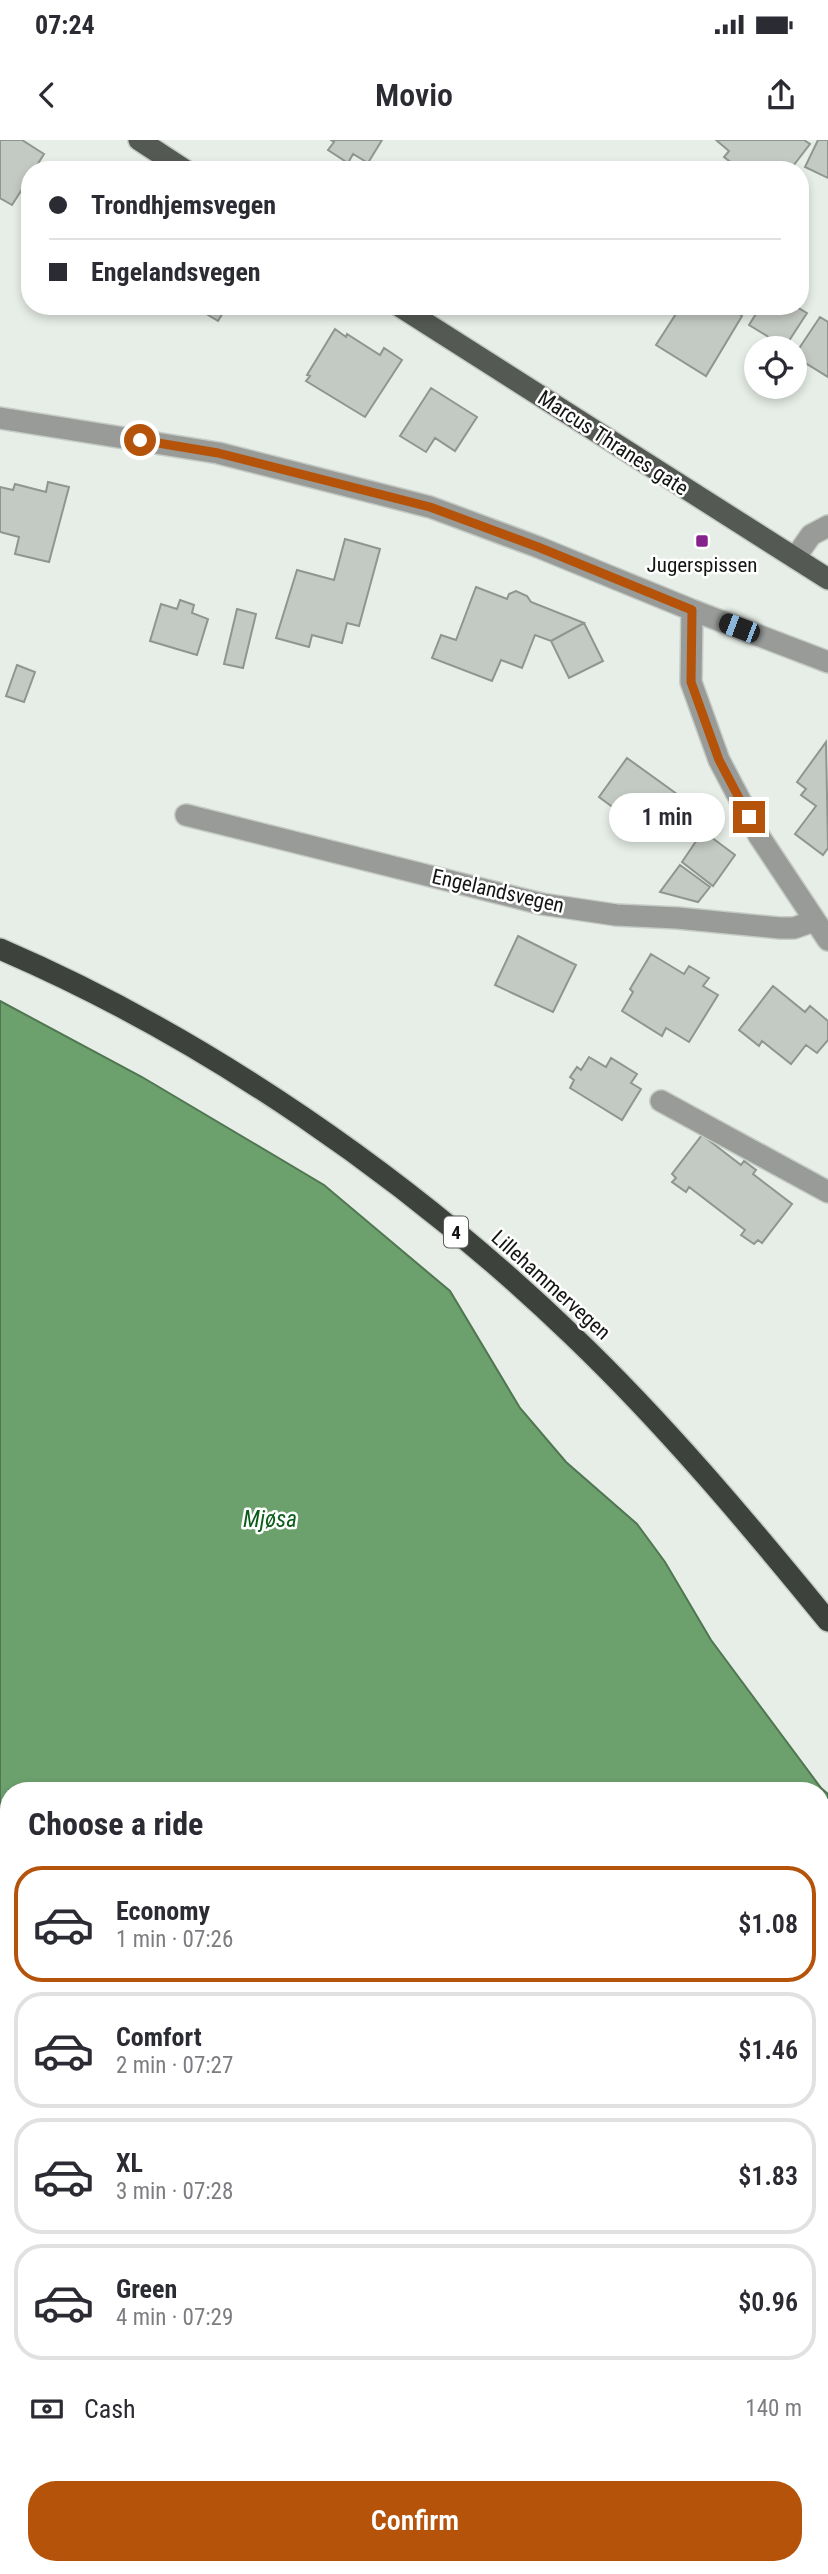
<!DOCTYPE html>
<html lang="en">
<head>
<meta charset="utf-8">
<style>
  :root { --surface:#fff; --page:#f7f7f7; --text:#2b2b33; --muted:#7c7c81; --line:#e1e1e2; --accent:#b45309 }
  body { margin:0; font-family:"Roboto Condensed",sans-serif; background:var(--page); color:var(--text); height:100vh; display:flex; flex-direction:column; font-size:26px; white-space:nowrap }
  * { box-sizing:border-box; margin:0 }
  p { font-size:23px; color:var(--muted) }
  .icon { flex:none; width:38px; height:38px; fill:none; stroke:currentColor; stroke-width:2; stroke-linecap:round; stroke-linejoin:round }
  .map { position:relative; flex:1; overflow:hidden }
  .details { position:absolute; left:0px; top:1642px; width:830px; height:793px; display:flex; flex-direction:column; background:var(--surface); border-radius:28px 28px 0 0; box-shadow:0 4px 10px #0003 }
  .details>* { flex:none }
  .guide { position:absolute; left:21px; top:21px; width:788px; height:154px; border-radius:28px; box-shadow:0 4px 10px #0003; display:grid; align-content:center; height:154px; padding:0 28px; background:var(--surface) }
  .tools { position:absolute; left:744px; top:196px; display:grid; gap:14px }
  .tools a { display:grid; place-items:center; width:63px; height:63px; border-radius:50%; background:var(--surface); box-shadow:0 4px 10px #0003; font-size:35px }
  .end { position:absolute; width:32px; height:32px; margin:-16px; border:9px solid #b45309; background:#fff; box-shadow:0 0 0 4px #fff }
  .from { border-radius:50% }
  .bubble { position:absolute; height:49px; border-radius:24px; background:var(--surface); box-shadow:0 4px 10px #0003; font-size:23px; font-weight:600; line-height:49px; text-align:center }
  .car { position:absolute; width:21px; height:42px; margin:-21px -10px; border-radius:9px; box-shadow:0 0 5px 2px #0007; background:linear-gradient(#222 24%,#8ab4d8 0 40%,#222 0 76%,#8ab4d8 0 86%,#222 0) }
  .guide b { display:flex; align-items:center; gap:24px; height:66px; font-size:26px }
  .guide b+b { border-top:2px solid var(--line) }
  .guide i { width:18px; height:18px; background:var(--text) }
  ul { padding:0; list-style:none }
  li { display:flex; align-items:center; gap:21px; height:116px; margin:0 14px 10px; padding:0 14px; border:4px solid var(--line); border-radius:28px }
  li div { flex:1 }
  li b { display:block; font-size:26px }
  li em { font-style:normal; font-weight:600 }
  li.current { border-color:var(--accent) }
  li>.icon { width:63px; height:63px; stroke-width:1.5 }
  h2 { padding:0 28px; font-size:32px; line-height:84px }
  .pay { display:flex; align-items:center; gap:18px; height:77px; padding:0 28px; font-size:26px }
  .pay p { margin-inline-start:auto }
  .button { display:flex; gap:14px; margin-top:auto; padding:14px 28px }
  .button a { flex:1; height:80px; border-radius:28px; background:var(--accent); color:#fff; font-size:28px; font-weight:600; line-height:80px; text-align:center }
  .status { display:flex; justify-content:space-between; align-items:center; height:49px; padding:0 35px; background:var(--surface); direction:ltr }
  .status svg { height:19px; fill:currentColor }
  header { display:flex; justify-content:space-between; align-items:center; height:91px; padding:0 28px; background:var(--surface); font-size:32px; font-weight:600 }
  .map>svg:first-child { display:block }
  .water { fill:#6ca06d; stroke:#517652; stroke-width:2; fill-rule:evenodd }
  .building { fill:#c3c9c3; stroke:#8f958f; stroke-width:2 }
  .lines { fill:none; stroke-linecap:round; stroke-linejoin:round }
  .minor-casing { stroke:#c5cbc5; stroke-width:24 }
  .major-casing { stroke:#c5cbc5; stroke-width:24 }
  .highway-casing { stroke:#c5cbc5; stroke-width:24 }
  .minor { stroke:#989b98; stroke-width:21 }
  .major { stroke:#555954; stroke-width:21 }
  .highway { stroke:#3d423d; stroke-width:21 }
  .route { stroke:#b45309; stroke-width:9 }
  .poi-dot { fill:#85228b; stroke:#fff; stroke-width:2.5 }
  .labels { text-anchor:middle; stroke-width:5; stroke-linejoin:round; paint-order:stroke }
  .shield { fill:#fff; stroke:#5a5b5a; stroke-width:2 }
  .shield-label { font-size:19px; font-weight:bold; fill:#131513 }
  .street-label { font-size:21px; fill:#131513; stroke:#fff }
  .poi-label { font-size:21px; fill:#131513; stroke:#fff }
  .water-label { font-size:23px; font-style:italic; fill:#0b5c19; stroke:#fff }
</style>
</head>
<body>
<div class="status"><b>07:24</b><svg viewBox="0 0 49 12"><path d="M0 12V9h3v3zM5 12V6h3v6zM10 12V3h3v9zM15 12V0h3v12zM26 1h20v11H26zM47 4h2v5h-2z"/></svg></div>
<header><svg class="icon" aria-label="back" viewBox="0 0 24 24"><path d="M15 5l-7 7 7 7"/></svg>Movio<svg class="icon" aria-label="share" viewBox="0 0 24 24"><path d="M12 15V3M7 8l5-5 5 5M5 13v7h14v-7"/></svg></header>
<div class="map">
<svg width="828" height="2434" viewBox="0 0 828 2434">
  <rect width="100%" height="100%" fill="#e7eee7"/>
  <path class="water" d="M0,861L142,937L324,1045L450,1151L520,1268L566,1322L637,1384L665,1422L711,1500L821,1648L828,1654V2434H0ZM9,1650H821V2426H9Z"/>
  <path class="building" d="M0,0H22L44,14L34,30H30V37L12,65L0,58Z
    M331,0H382L368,23L353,14L348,23L328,10L334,2Z
    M716,0H804L810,4L790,30H741L724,17L729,11Z
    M818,0H828V38L805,27Z
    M193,166H227L218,181Z
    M681,166H727L742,176L706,236L656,205Z
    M761,166H795L807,173L785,207L749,185Z
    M820,177L828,182V237L794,216Z
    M335,189L346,197L347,194L380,215L384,208L402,220L365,277L306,241L310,236L307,235Z
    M431,248L477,277L455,311L435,298L426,312L400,296Z
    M48,342L69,347L49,422L15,414L19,397L0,392V347L13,350L15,344L46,352Z
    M345,399L380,409L359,486L347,483L342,503L312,495L309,507L276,498L297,430L334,440Z
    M476,447L507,459L509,454L516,451L527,456L531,462L584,483L551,501L535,495L522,528L501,520L492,541L432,518L441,495L456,500Z
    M180,460L194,465L192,473L208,479L197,515L150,501L161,464L177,469Z
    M237,469L256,474L243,528L224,524Z
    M584,483L603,521L569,538L551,501Z
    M17,525L35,532L24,562L6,556Z
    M826,602L828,708L823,715L795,694L816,666L801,655L806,649L797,642Z
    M627,618L681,657L652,696L599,657Z
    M703,691L735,715L713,746L682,722Z
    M680,725L710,747L698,762L660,752Z
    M518,796L576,825L553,872L495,845Z
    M651,814L684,834L689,826L709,838L703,846L718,855L689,902L666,888L662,896L622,871L633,852L630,849Z
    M773,846L805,872L810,866L828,881V900L817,913L806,905L791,924L762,901L759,906L739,890Z
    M589,917L606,927L611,918L637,934L631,943L641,949L622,980L570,948L574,940L570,937L577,927L581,930Z
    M702,995L741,1025L744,1021L756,1030L753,1034L792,1064L762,1103L758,1100L754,1104L741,1095L745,1090L689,1047L686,1052L672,1042L676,1038L672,1034Z"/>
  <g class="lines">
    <g class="minor-casing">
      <path id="minor" d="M0,278L218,313L430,367L538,407L692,470L828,522
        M795,418L811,395L828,386
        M692,470L691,542L719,620L759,696L828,800
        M186,675L542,764L616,775L677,778L780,788H794L814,781
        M661,961L828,1052"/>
    </g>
    <g class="major-casing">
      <path id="major" d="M139,0L185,30
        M399,166L828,439"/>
    </g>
    <g class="highway-casing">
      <path id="highway" d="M0,809C207,898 410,1039 572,1195C664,1283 747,1382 828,1481"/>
    </g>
    <use href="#minor" class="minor"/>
    <use href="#major" class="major"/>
    <use href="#highway" class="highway"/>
  </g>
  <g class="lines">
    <path class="route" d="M140,300L218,313L430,367L538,407L692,470L691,542L719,620L749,677"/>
  </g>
  <rect class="poi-dot" x="695" y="394" width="14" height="14" rx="3.5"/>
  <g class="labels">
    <rect class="shield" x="444" y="1076.5" width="24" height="31" rx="5"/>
    <g class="shield-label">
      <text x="456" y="1099">4</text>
    </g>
    <g class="street-label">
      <text transform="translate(613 303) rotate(33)" y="7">Marcus Thranes gate</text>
      <text transform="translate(498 751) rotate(13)" y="7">Engelandsvegen</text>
      <text transform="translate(551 1145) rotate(42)" y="7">Lillehammervegen</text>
    </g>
    <g class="poi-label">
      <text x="702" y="432">Jugerspissen</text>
    </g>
    <g class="water-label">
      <text x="270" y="1387">Mjøsa</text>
    </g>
  </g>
</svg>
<div class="tools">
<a><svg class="icon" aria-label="locate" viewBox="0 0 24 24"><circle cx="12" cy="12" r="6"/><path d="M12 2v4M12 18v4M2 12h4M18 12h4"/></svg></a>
</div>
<i class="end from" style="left:140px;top:300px"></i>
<i class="end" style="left:749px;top:677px"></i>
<div class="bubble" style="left:609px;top:653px;width:116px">1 min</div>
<i class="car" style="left:739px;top:488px;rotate:291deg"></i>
<div class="guide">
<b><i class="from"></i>Trondhjemsvegen</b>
<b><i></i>Engelandsvegen</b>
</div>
<section class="details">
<h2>Choose a ride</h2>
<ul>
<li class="current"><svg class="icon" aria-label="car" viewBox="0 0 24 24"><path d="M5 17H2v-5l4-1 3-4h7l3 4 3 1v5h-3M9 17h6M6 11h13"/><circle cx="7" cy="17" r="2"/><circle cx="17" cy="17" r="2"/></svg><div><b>Economy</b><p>1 min · 07:26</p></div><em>$1.08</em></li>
<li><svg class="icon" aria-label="car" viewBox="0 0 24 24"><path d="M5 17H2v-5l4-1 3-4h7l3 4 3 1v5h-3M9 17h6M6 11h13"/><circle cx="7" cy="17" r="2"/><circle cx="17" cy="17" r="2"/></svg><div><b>Comfort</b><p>2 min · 07:27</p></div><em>$1.46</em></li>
<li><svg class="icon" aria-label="car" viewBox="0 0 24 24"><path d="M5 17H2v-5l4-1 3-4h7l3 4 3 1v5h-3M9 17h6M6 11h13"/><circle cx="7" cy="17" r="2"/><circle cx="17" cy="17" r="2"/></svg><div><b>XL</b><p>3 min · 07:28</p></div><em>$1.83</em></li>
<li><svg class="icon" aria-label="car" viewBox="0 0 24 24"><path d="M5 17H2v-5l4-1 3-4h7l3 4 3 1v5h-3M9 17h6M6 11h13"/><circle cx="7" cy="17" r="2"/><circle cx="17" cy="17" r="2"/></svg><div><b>Green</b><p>4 min · 07:29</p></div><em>$0.96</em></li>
</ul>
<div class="pay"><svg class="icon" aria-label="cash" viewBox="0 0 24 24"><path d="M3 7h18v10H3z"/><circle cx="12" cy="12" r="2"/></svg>Cash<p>140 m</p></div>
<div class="button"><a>Confirm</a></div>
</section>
</div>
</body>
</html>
